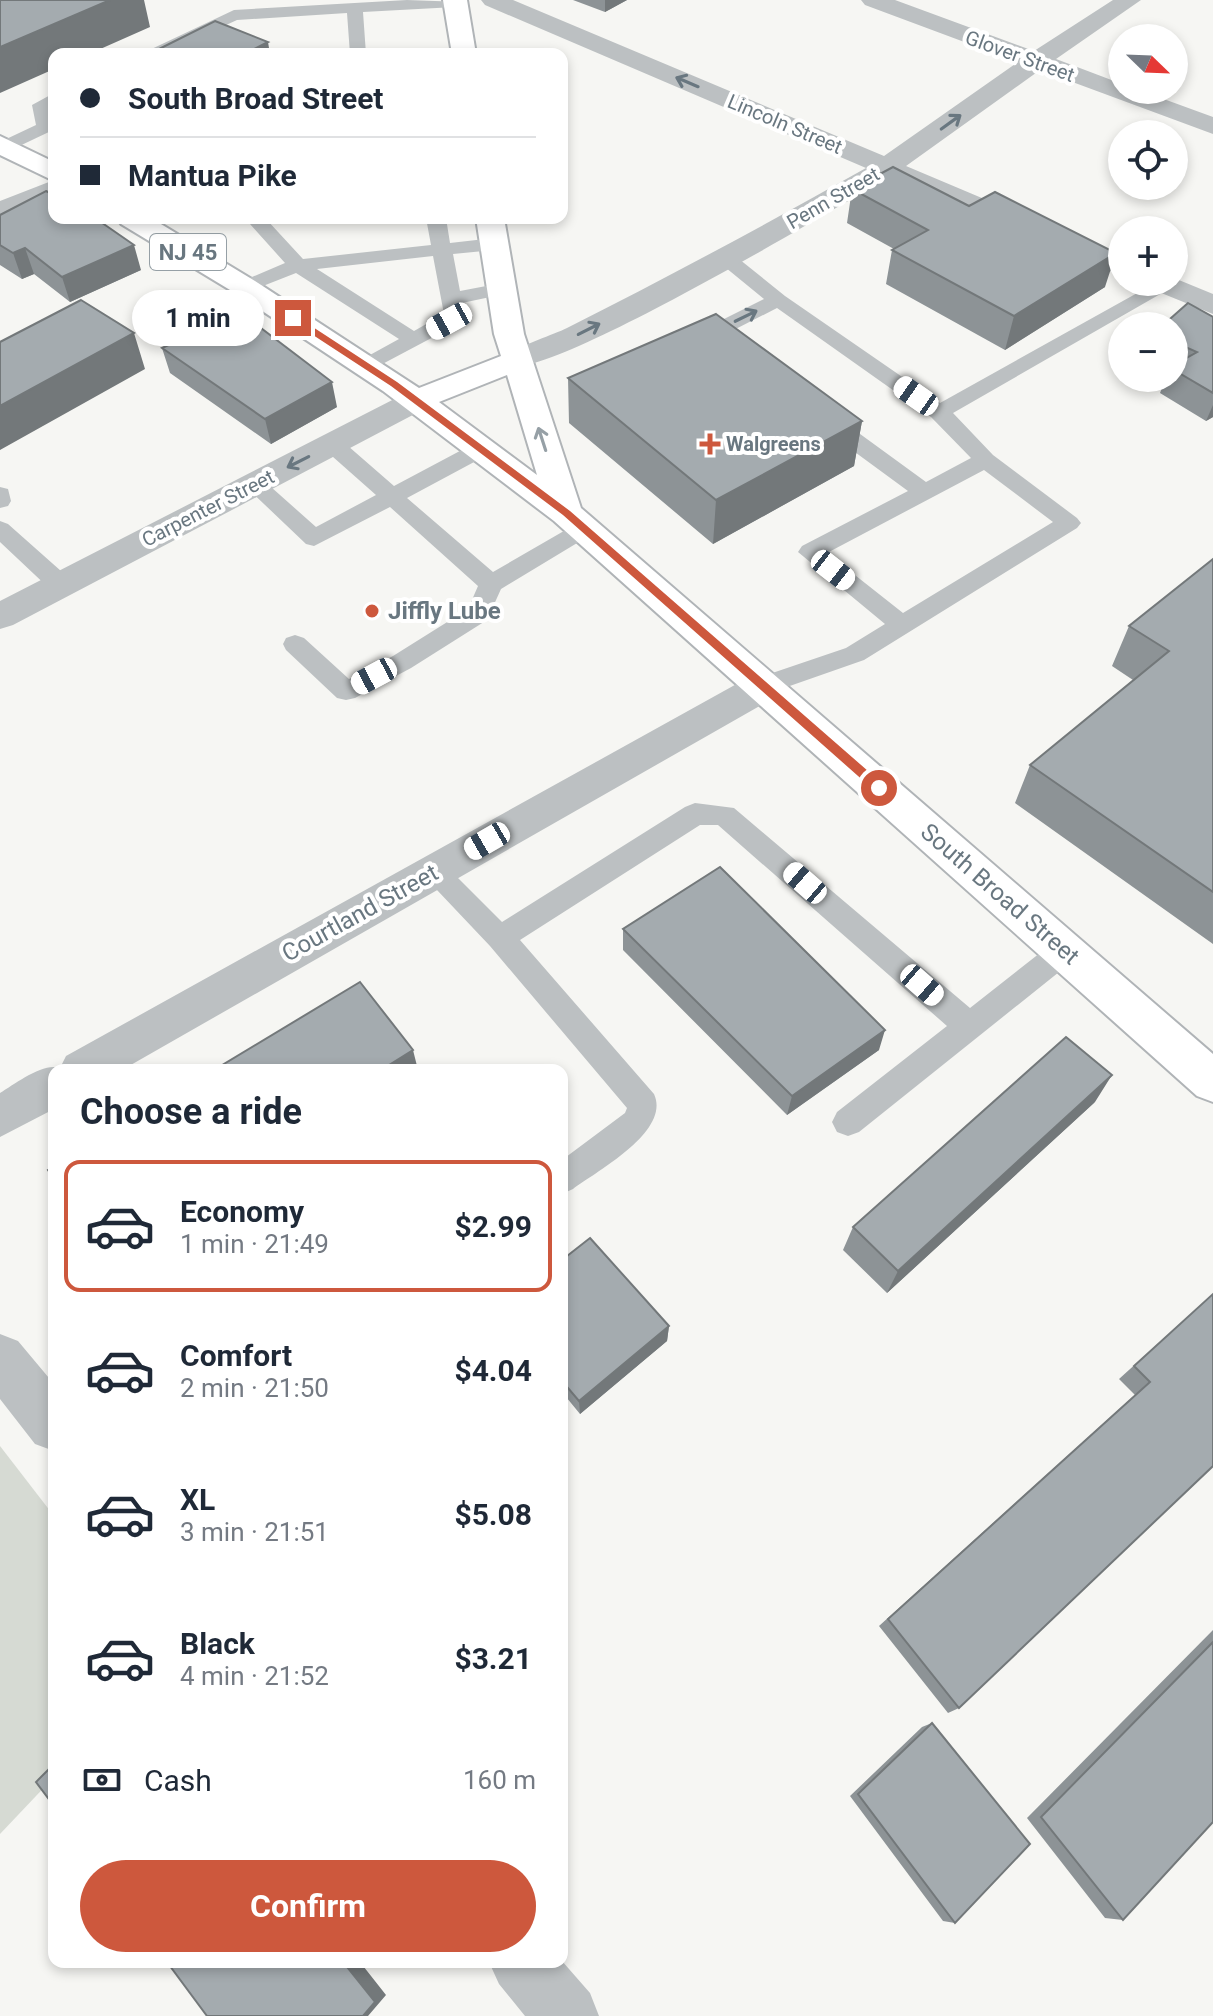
<!DOCTYPE html>
<html lang="en">
<head>
<meta charset="utf-8">
<style>
  :root { --surface:#fff; --page:#f2f2f3; --text:#1f2937; --muted:#747a83; --line:#e0e1e3; --accent:#cd583d }
  body { margin:0; font-family:Roboto,sans-serif; background:var(--page); color:var(--text); height:100vh; display:flex; flex-direction:column; font-size:30px; white-space:nowrap }
  * { box-sizing:border-box; margin:0 }
  p { font-size:26px; color:var(--muted) }
  .icon { flex:none; width:44px; height:44px; fill:none; stroke:currentColor; stroke-width:2; stroke-linecap:round; stroke-linejoin:round }
  .map { position:relative; flex:1; overflow:hidden }
  .panel { position:absolute; left:48px; top:1064px; width:520px; height:904px; display:flex; flex-direction:column; background:var(--surface); border-radius:16px; box-shadow:0 4px 12px #0003 }
  .panel>* { flex:none }
  .top-card { position:absolute; left:48px; top:48px; width:520px; height:176px; border-radius:16px; box-shadow:0 4px 12px #0003; display:grid; align-content:center; height:176px; padding:0 32px; background:var(--surface) }
  .needle { width:52px; rotate:113deg }
  .buttons { position:absolute; left:1108px; top:24px; display:grid; gap:16px }
  .buttons a { display:grid; place-items:center; width:80px; height:80px; border-radius:50%; background:var(--surface); box-shadow:0 4px 12px #0003; font-size:40px }
  .end { position:absolute; width:36px; height:36px; margin:-18px; border:10px solid #cd583d; background:#fff; box-shadow:0 0 0 4px #fff }
  .from { border-radius:50% }
  .bubble { position:absolute; height:56px; border-radius:28px; background:var(--surface); box-shadow:0 4px 12px #0003; font-size:26px; font-weight:700; line-height:56px; text-align:center }
  .car { position:absolute; width:24px; height:48px; margin:-24px -12px; border-radius:10px; box-shadow:0 0 6px 2px #0007; background:linear-gradient(#fff 24%,#345 0 40%,#fff 0 76%,#345 0 86%,#fff 0) }
  .top-card b { display:flex; align-items:center; gap:28px; height:76px; font-size:30px }
  .top-card b+b { border-top:2px solid var(--line) }
  .top-card i { width:20px; height:20px; background:var(--text) }
  ul { padding:0; list-style:none }
  li { display:flex; align-items:center; gap:24px; height:132px; margin:0 16px 12px; padding:0 16px; border:4px solid transparent; border-radius:16px }
  li div { flex:1 }
  li b { display:block; font-size:30px }
  li em { font-style:normal; font-weight:700 }
  li.on { border-color:var(--accent) }
  li>.icon { width:72px; height:72px; stroke-width:1.5 }
  h2 { padding:0 32px; font-size:36px; line-height:96px }
  .pay { display:flex; align-items:center; gap:20px; height:88px; padding:0 32px; font-size:30px }
  .pay p { margin-inline-start:auto }
  .button { display:flex; gap:16px; margin-top:auto; padding:16px 32px }
  .button a { flex:1; height:92px; border-radius:48px; background:var(--accent); color:#fff; font-size:32px; font-weight:700; line-height:92px; text-align:center }
  .map>svg:first-child { display:block }
  .green { fill:#d6dad3 }
  .lines { fill:none; stroke-linecap:round; stroke-linejoin:round }
  .primary-casing { stroke:#b0b4b7; stroke-width:4 }
  .service { fill:#bcc0c2; fill-rule:evenodd }
  .minor { fill:#bcc0c2; fill-rule:evenodd }
  .primary { fill:#fff; fill-rule:evenodd }
  .wall { fill:#8d9396 }
  .shaded-wall { fill:#73787a }
  .building { fill:#a4abaf; stroke:#73787a; stroke-width:2 }
  .oneway { stroke:#697780 }
  .oneway2 { stroke:#96a0a6 }
  .route { fill:#cd583d }
  .poi-dot { fill:#cd583d; stroke:#fff; stroke-width:3 }
  .labels { text-anchor:middle; stroke-width:8; stroke-linejoin:round; paint-order:stroke }
  .far-street-label { font-size:20px; fill:#697780; stroke:#fff }
  .far-poi-label { font-size:20px; font-weight:bold; fill:#697780; stroke:#fff; text-anchor:start }
  .shield { fill:#fff; stroke:#96a0a6; stroke-width:2 }
  .shield-label { font-size:22px; font-weight:bold; fill:#697780 }
  .poi-label { font-size:24px; font-weight:bold; fill:#697780; stroke:#fff; text-anchor:start }
  .street-label { font-size:24px; fill:#697780; stroke:#fff }
</style>
</head>
<body>
<div class="map">
<svg width="1213" height="2016" viewBox="0 0 1213 2016">
  <rect width="100%" height="100%" fill="#f6f6f3"/>
  <path class="green" d="M0,1446L54,1516V1777L0,1834Z"/>
  <g class="lines">
    <g class="primary-casing">
      <path id="primary" d="M443,0H467L476,54H452Z
        M0,136L54,162V181L0,155Z
        M117,218H151L255,281L419,388L501,356L494,334L476,218H504L524,334L581,508L1213,1054V1102L1197,1096L554,521L383,391L235,293L121,224ZM507,375L537,475L439,402Z"/>
    </g>
    <path class="service" d="M407,0L463,2L455,7L363,12L366,54H350L347,13L237,20L163,54H141L234,10Z
      M54,93V105L50,107L54,127L51,131L11,150H0V142L36,125L32,105Z
      M260,218L267,220L303,259L431,245L426,218H446L450,243L494,238L504,244L494,250L453,254L460,291L502,283L512,289L509,293L462,303L464,315L456,325L373,369H359L355,365L359,361L399,339L296,273L245,293L235,287L238,283L285,263L250,224ZM433,256L444,314L414,331L317,269Z
      M727,253L734,255L785,296L940,403L1157,282H1174L1176,285L953,413L993,455L1077,518L1081,523L1077,528L864,660L764,695L755,693L751,686L755,679L846,648L885,624L798,552L802,546L908,491L818,425L815,420L818,415H834L926,482L971,458L931,417L777,308L722,336L728,343L725,347C713,350 704,345 697,335L700,331L764,299L720,263L717,259L720,255ZM984,470L1053,522L903,613L827,553Z
      M332,437L340,439L394,486L473,444H489L492,449L489,454L407,498L493,572L576,524H592L596,529L592,534L501,589L487,620L411,668L355,698L346,700L337,698L286,650L283,644L286,638L295,635L304,638L349,679L393,656L468,609L478,586L390,507L314,546L306,544L243,484L246,479H262L316,527L376,495L324,449L321,444L324,439Z
      M0,487L8,489L11,501L8,506L0,508Z
      M0,521L8,524L70,579L73,585L70,591L61,593L52,591L0,542Z
      M695,803L734,808L970,1008L1054,942L1064,939L1074,942L1079,951L1074,960L859,1132L848,1136L837,1132L832,1122L837,1112L947,1026L718,825H700L520,940L654,1094C671,1131 599,1170 573,1189L562,1194V1160L625,1113L627,1108L490,946L419,871L423,863L433,860L443,863L502,922L685,807Z"/>
    <path class="minor" d="M481,0H513L884,156L1018,62L865,5L861,0H895L1034,51L1113,0H1141L1056,59L1122,84V90H1139L1213,117V134L1040,70L906,166L1122,257V276L888,178C831,210 553,378 506,367L502,360C510,348 551,336 567,328C668,277 767,224 866,168L485,5Z
      M54,180V198L0,219V201Z
      M1174,278L1213,294V314L1149,288L1144,282H1174Z
      M417,390L428,393L433,400L428,407L13,625L0,629V601L406,393Z
      M764,672L777,676L783,686L777,696L122,1070H54V1109L0,1137V1093C15,1084 43,1062 60,1068L66,1056L751,676Z
      M0,1334L18,1341L54,1384V1451L35,1444L0,1399Z
      M562,1961L590,1993L599,2016H525L499,1984L489,1962Z"/>
    <use href="#primary" class="primary"/>
  </g>
  <path class="wall" d="M573,0H627L605,12Z
    M852,189L1105,287L1005,350L886,284L892,250L894,249L847,223Z
    M0,215L141,270L70,302L34,274L22,279L0,265Z
    M1213,317V417L1206,421L1160,393L1166,378H1174V326Z
    M162,348L337,407L271,444L170,373Z
    M568,378L862,421L854,466L713,544L569,423Z
    M1213,559V944L1015,803L1030,765L1133,680L1112,666L1129,626Z
    M623,929L879,1050L787,1115L623,950Z
    M1095,1102L887,1293L843,1250L853,1227Z
    M562,1260L669,1326L667,1341L580,1414L562,1392Z
    M1213,1294L959,1708L948,1713L879,1626L1135,1395L1119,1379Z
    M1213,1630V1822L1123,1920L1105,1918L1027,1818Z
    M932,1723L955,1923L943,1921L850,1796L922,1727Z"/>
  <path class="shaded-wall" d="M110,0H144L150,27L89,54H54V69L0,93V47Z
    M605,0H627L605,12Z
    M268,42L270,54H244Z
    M134,245L141,270L70,302L62,277Z
    M25,248L34,274L22,279L13,253Z
    M1116,253L1105,287L1005,350L1014,316Z
    M134,333L145,369L0,450V406Z
    M332,382L337,407L271,444L265,419Z
    M1213,405V417L1206,421Z
    M862,421L854,466L713,544L716,500Z
    M885,1030L879,1050L787,1115L792,1096Z
    M413,1050L418,1070H381Z
    M1112,1075L1095,1102L887,1293L898,1271Z
    M669,1326L667,1341L580,1414L579,1401Z
    M343,1962H360L386,1995L368,2016H363Z"/>
  <path class="building" d="M0,0H110L0,47Z
    M215,21L268,42L244,54H149Z
    M893,167L969,206L995,192L1116,253L1014,316L892,250L928,230L852,189Z
    M46,191L54,195V218H95L134,245L62,277L25,248L13,253L0,245V215Z
    M81,300L134,333L0,406V342Z
    M1188,303L1213,317V393L1174,370V365L1197,352L1174,342V326H1162Z
    M240,312L332,382L265,419L162,348Z
    M716,314L862,421L716,500L568,378Z
    M1213,559V892L1030,765L1169,651L1129,626Z
    M720,867L885,1030L792,1096L623,929Z
    M360,982L413,1050L381,1070H214Z
    M1066,1037L1112,1075L898,1271L853,1227Z
    M54,1166V1179L48,1170Z
    M590,1238L669,1326L579,1401L562,1381V1260Z
    M1213,1294V1466L959,1708L888,1619L1150,1382L1134,1366Z
    M1213,1642V1822L1123,1920L1041,1817Z
    M932,1723L1030,1844L955,1923L858,1794Z
    M54,1764V1806L36,1782Z
    M167,1962H343L375,2002L363,2016H207Z"/>
  <defs><path id="oneway-shaft" d="M-6 0H5M1.5-3L5.5 0L1.5 3" fill="none" stroke-width="1.6" stroke-linecap="round" stroke-linejoin="round" transform="scale(2)"/></defs>
  <g class="oneway">
    <use href="#oneway-shaft" transform="translate(687 82) rotate(-157)"/>
    <use href="#oneway-shaft" transform="translate(951 122) rotate(-36)"/>
    <use href="#oneway-shaft" transform="translate(746 316) rotate(-26)"/>
    <use href="#oneway-shaft" transform="translate(589 329) rotate(-27)"/>
    <use href="#oneway-shaft" transform="translate(298 462) rotate(153)"/>
  </g>
  <use class="oneway2" href="#oneway-shaft" transform="translate(542 439) rotate(-108)"/>
  <path class="route" d="M290,316H296L397,382L570,511L884,785V791H875L563,515L391,386L290,320Z"/>
  <g class="poi-dot">
    <path d="M706 432h8v8h8v8h-8v8h-8v-8h-8v-8h8z"/>
    <circle cx="372" cy="611" r="8"/>
  </g>
  <g class="labels">
    <g class="far-street-label">
      <text transform="translate(1020 56) rotate(20)" y="7">Glover Street</text>
      <text transform="translate(785 124) rotate(23)" y="7">Lincoln Street</text>
      <text transform="translate(833 198) rotate(-30)" y="7">Penn Street</text>
      <text transform="translate(208 508) rotate(-27)" y="7">Carpenter Street</text>
    </g>
    <g class="far-poi-label">
      <text x="726" y="451">Walgreens</text>
    </g>
    <rect class="shield" x="150" y="234" width="76" height="36" rx="6"/>
    <g class="shield-label">
      <text x="188" y="260">NJ 45</text>
    </g>
    <g class="poi-label">
      <text x="388" y="619">Jiffly Lube</text>
    </g>
    <g class="street-label">
      <text transform="translate(1000 894) rotate(41)" y="8">South Broad Street</text>
      <text transform="translate(360 913) rotate(-29)" y="8">Courtland Street</text>
    </g>
  </g>
</svg>
<div class="buttons">
<a><svg class="needle" viewBox="-14 -14 28 28"><path d="M0-13l5 13h-10z" fill="#e53935"/><path d="M0 13l5-13h-10z" fill="#747a83"/></svg></a>
<a><svg class="icon" aria-label="locate" viewBox="0 0 24 24"><circle cx="12" cy="12" r="6"/><path d="M12 2v4M12 18v4M2 12h4M18 12h4"/></svg></a>
<a>+</a>
<a>−</a>
</div>
<i class="end from" style="left:879px;top:788px"></i>
<i class="end" style="left:293px;top:318px"></i>
<div class="bubble" style="left:132px;top:290px;width:132px">1 min</div>
<i class="car" style="left:449px;top:321px;rotate:241deg"></i>
<i class="car" style="left:916px;top:396px;rotate:305deg"></i>
<i class="car" style="left:833px;top:570px;rotate:128deg"></i>
<i class="car" style="left:374px;top:676px;rotate:242deg"></i>
<i class="car" style="left:487px;top:841px;rotate:240deg"></i>
<i class="car" style="left:805px;top:883px;rotate:311deg"></i>
<i class="car" style="left:922px;top:985px;rotate:131deg"></i>
<div class="top-card">
<b><i class="from"></i>South Broad Street</b>
<b><i></i>Mantua Pike</b>
</div>
<section class="panel">
<h2>Choose a ride</h2>
<ul>
<li class="on"><svg class="icon" aria-label="car" viewBox="0 0 24 24"><path d="M5 17H2v-5l4-1 3-4h7l3 4 3 1v5h-3M9 17h6M6 11h13"/><circle cx="7" cy="17" r="2"/><circle cx="17" cy="17" r="2"/></svg><div><b>Economy</b><p>1 min · 21:49</p></div><em>$2.99</em></li>
<li><svg class="icon" aria-label="car" viewBox="0 0 24 24"><path d="M5 17H2v-5l4-1 3-4h7l3 4 3 1v5h-3M9 17h6M6 11h13"/><circle cx="7" cy="17" r="2"/><circle cx="17" cy="17" r="2"/></svg><div><b>Comfort</b><p>2 min · 21:50</p></div><em>$4.04</em></li>
<li><svg class="icon" aria-label="car" viewBox="0 0 24 24"><path d="M5 17H2v-5l4-1 3-4h7l3 4 3 1v5h-3M9 17h6M6 11h13"/><circle cx="7" cy="17" r="2"/><circle cx="17" cy="17" r="2"/></svg><div><b>XL</b><p>3 min · 21:51</p></div><em>$5.08</em></li>
<li><svg class="icon" aria-label="car" viewBox="0 0 24 24"><path d="M5 17H2v-5l4-1 3-4h7l3 4 3 1v5h-3M9 17h6M6 11h13"/><circle cx="7" cy="17" r="2"/><circle cx="17" cy="17" r="2"/></svg><div><b>Black</b><p>4 min · 21:52</p></div><em>$3.21</em></li>
</ul>
<div class="pay"><svg class="icon" aria-label="cash" viewBox="0 0 24 24"><path d="M3 7h18v10H3z"/><circle cx="12" cy="12" r="2"/></svg>Cash<p>160 m</p></div>
<div class="button"><a>Confirm</a></div>
</section>
</div>
</body>
</html>
